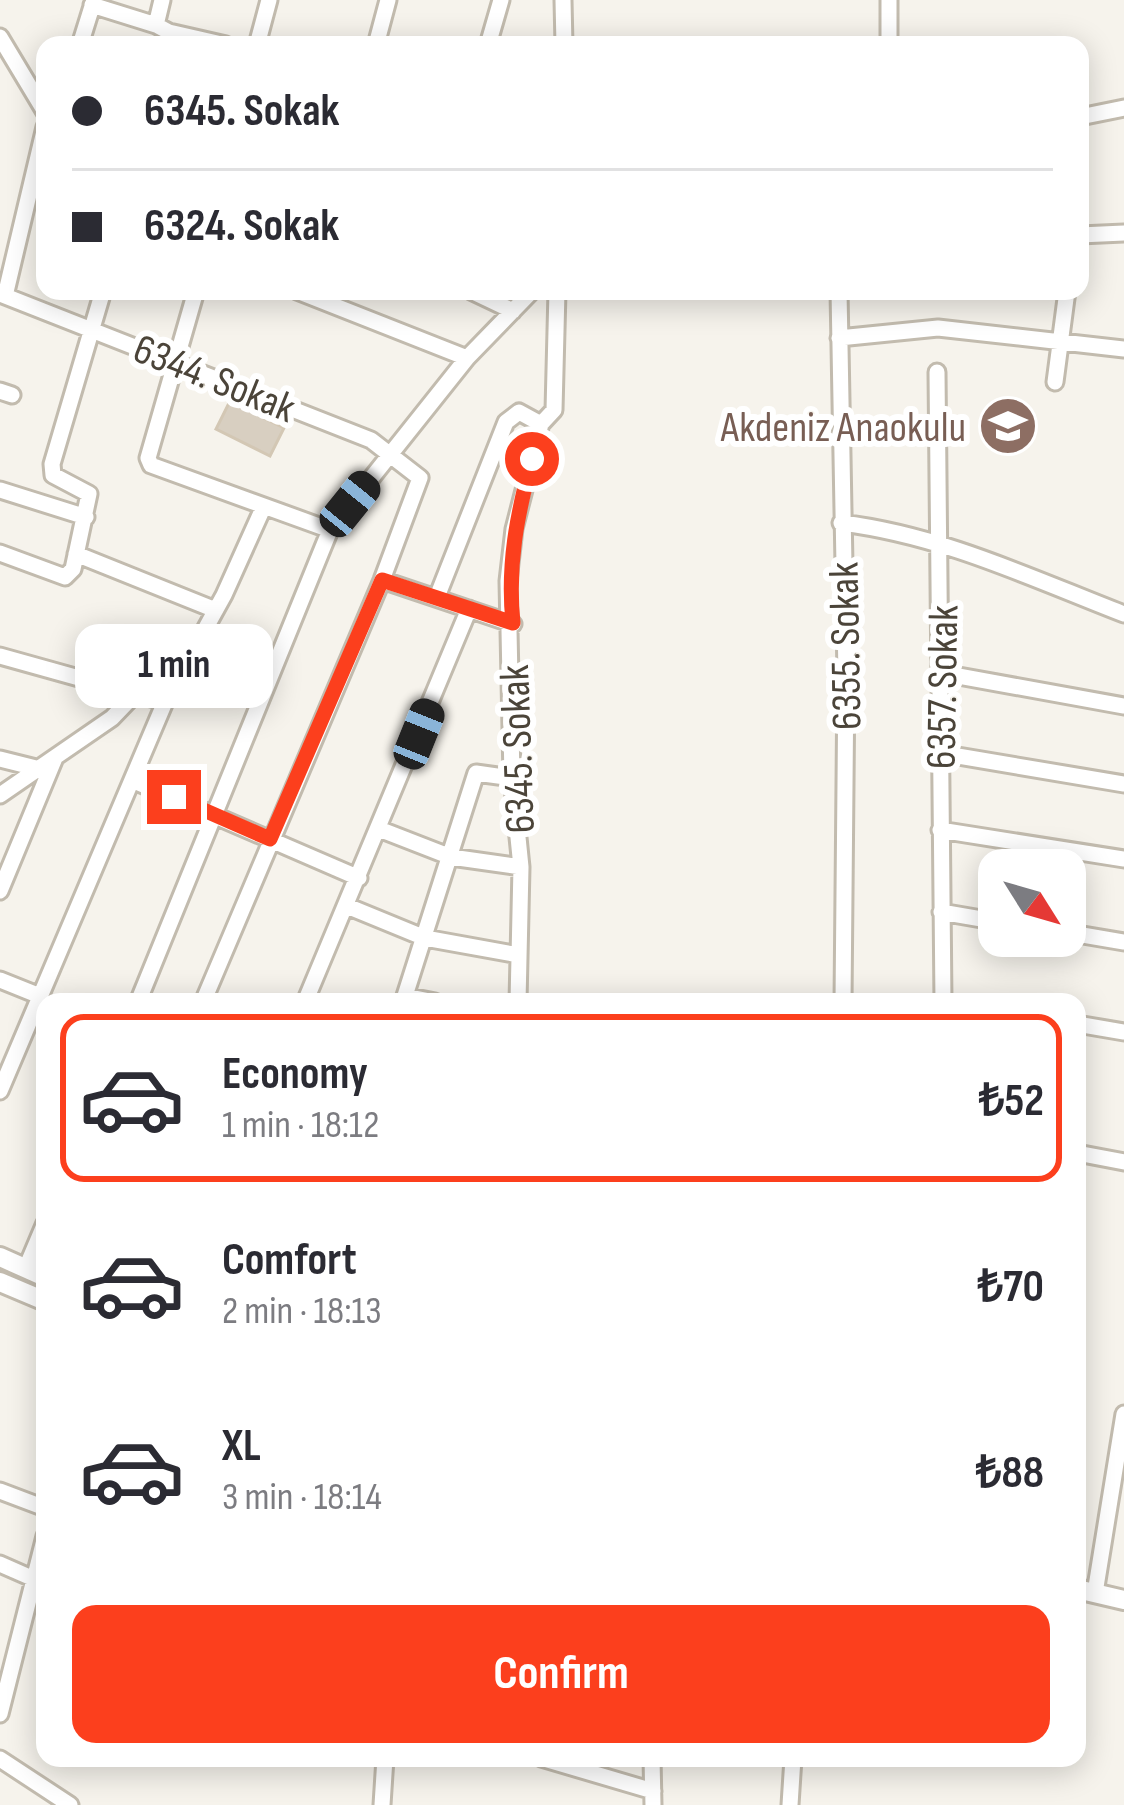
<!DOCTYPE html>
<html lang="en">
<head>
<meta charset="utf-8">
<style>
  :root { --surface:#fff; --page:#f2f2f3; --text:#2b2b33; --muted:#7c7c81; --line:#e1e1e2; --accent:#fc3f1d }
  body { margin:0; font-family:"Sofia Sans Condensed",sans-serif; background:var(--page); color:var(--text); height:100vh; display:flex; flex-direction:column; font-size:45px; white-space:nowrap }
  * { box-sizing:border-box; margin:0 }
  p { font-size:39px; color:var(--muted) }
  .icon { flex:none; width:66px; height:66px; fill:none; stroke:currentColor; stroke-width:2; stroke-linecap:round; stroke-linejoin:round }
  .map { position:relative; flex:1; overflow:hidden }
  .drawer { position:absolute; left:36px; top:993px; width:1050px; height:774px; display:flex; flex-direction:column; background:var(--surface); border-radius:24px; box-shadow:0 6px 30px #0003 }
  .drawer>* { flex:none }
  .top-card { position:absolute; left:36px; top:36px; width:1053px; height:264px; border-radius:24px; box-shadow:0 6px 30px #0003; display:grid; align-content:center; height:264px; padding:0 36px; background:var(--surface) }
  .needle { width:78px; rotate:127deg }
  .controls { position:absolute; left:978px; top:849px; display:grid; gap:24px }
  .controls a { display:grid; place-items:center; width:108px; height:108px; border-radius:24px; background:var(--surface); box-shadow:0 6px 30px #0003; font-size:60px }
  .end { position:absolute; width:54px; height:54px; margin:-27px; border:15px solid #fc3f1d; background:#fff; box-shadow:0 0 0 6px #fff }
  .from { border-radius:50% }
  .bubble { position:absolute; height:84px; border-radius:24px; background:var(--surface); box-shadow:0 6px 30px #0003; font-size:39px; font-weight:700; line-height:84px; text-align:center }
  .car { position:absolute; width:36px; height:72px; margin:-36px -18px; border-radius:15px; box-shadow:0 0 9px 3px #0007; background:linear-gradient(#222 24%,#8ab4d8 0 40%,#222 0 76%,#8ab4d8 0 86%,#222 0) }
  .top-card b { display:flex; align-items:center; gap:42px; height:114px; font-size:45px }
  .top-card b+b { border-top:3px solid var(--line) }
  .top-card i { width:30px; height:30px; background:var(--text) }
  ul { padding:21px 0 0; list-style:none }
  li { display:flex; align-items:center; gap:36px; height:168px; margin:0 24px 18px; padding:0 12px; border:6px solid transparent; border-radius:24px }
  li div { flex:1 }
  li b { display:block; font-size:45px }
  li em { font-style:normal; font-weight:700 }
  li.active { border-color:var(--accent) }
  li>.icon { width:108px; height:108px; stroke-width:1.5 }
  .primary-button { display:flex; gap:24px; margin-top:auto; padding:24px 36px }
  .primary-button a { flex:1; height:138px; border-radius:24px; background:var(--accent); color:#fff; font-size:48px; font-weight:700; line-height:138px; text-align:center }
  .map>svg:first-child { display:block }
  .building { fill:#d8cfc1; stroke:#d3c7b4; stroke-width:3 }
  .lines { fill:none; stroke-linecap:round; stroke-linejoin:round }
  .minor-casing { stroke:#c2bbae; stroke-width:21 }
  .tertiary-casing { stroke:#c2bbae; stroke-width:24 }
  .minor { stroke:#fff; stroke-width:15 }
  .tertiary { stroke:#fff; stroke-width:18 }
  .route { stroke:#fc3f1d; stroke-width:15 }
  .labels { text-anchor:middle; stroke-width:12; stroke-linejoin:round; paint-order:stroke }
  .street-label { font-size:42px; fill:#4b4439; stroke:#fff }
  .education-label { font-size:42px; fill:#785e54; stroke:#fff; text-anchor:end }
</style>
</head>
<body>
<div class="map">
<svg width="1124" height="1805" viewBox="0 0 1124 1805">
  <rect width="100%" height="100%" fill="#f6f3ec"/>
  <path class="building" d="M230,401L284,428L270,456L216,429Z"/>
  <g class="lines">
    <g class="minor-casing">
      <path id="minor" d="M162,0L156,25L169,32L166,45
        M563,0L564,45
        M92,5L156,25
        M169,32L226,45
        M0,37L45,112
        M80,45L94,0
        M257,45L269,0
        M376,45L388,0
        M488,45L501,0
        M889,45V0
        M1080,117L1124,108
        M1080,235L1124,233
        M196,291L148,458L151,465L330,530
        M297,291L467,358
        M471,291L513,311
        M839,291L846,675L843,1002
        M0,294L371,440L420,478L382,580L203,1002
        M5,296L45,127
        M839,338L938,328L1124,349
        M937,372L943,1002
        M1055,382L1067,291
        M0,391L12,395
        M0,490L86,517
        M841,523C941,535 1031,578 1124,614
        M0,553L65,577L73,569L89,494L53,475L52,464L103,291
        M76,554L213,609
        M382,580L513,624
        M437,597L506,422L519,412L541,424
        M0,656L165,702
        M942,673L1124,706
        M940,753L1124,784
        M0,759L36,768
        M132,780L359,878
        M0,795L112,718L136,693
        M379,829L451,857L521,867
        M940,830L1124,859
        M0,891L55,758
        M347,906L425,938L519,955
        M941,912L999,922
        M1065,932L1124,942
        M0,980L40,996
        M405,996L435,1002
        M138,1002L330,530L467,358L532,291
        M305,1002L469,609
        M403,1002L476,773L512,778
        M518,1002L521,867L512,778L508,581L514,529L541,424L554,410L557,291
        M1077,1024L1124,1032
        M0,1091L165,702L224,595L264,506
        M1077,1153L1124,1162
        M26,1268L45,1223
        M0,1491L45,1508
        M0,1564L34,1579
        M1095,1593L1124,1414
        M0,1714L45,1536
        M541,1758L653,1791
        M652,1758L653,1805
        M0,1759L70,1805
        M382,1805L385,1758
        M790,1805L793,1758"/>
    </g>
    <g class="tertiary-casing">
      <path id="tertiary" d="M0,1257L45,1277
        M0,1282L45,1301
        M1077,1589L1124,1600"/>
    </g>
    <use href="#minor" class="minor"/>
    <use href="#tertiary" class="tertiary"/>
  </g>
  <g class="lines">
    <path class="route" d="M174,797L270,839L382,580L513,623C507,565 517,515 532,459"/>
  </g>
  <defs>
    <g id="school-disc" transform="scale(3)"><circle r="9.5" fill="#8d6e63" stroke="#fff"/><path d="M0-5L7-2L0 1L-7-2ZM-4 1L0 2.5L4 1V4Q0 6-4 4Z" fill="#fff"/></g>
  </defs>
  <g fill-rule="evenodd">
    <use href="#school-disc" x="1008" y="426"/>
  </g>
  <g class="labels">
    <g class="street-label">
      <text transform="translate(215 377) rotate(22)" y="15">6344. Sokak</text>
      <text transform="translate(844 646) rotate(-91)" y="15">6355. Sokak</text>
      <text transform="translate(941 687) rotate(-89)" y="15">6357. Sokak</text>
      <text transform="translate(516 749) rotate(-92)" y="15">6345. Sokak</text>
    </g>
    <g class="education-label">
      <text x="966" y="441">Akdeniz Anaokulu</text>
    </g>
  </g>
</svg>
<div class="controls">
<a><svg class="needle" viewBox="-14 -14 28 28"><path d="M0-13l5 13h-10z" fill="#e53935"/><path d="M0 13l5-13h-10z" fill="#7c7c81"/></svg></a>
</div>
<i class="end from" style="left:532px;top:459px"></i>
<i class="end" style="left:174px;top:797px"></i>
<div class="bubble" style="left:75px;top:624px;width:198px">1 min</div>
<i class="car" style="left:350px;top:504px;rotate:39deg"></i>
<i class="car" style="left:419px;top:734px;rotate:22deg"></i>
<div class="top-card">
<b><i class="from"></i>6345. Sokak</b>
<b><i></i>6324. Sokak</b>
</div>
<section class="drawer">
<ul>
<li class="active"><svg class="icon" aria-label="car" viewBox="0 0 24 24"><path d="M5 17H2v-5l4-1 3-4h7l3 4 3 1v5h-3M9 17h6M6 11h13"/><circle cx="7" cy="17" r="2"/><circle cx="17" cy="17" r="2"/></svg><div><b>Economy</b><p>1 min · 18:12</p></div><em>₺52</em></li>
<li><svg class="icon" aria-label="car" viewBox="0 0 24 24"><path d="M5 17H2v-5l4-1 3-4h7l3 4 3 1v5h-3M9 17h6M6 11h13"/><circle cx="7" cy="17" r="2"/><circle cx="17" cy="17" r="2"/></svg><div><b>Comfort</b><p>2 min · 18:13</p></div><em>₺70</em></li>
<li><svg class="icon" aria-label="car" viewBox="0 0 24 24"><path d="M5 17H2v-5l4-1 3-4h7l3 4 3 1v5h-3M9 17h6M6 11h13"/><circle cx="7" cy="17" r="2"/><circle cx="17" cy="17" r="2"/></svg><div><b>XL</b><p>3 min · 18:14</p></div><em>₺88</em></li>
</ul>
<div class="primary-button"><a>Confirm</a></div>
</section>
</div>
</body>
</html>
